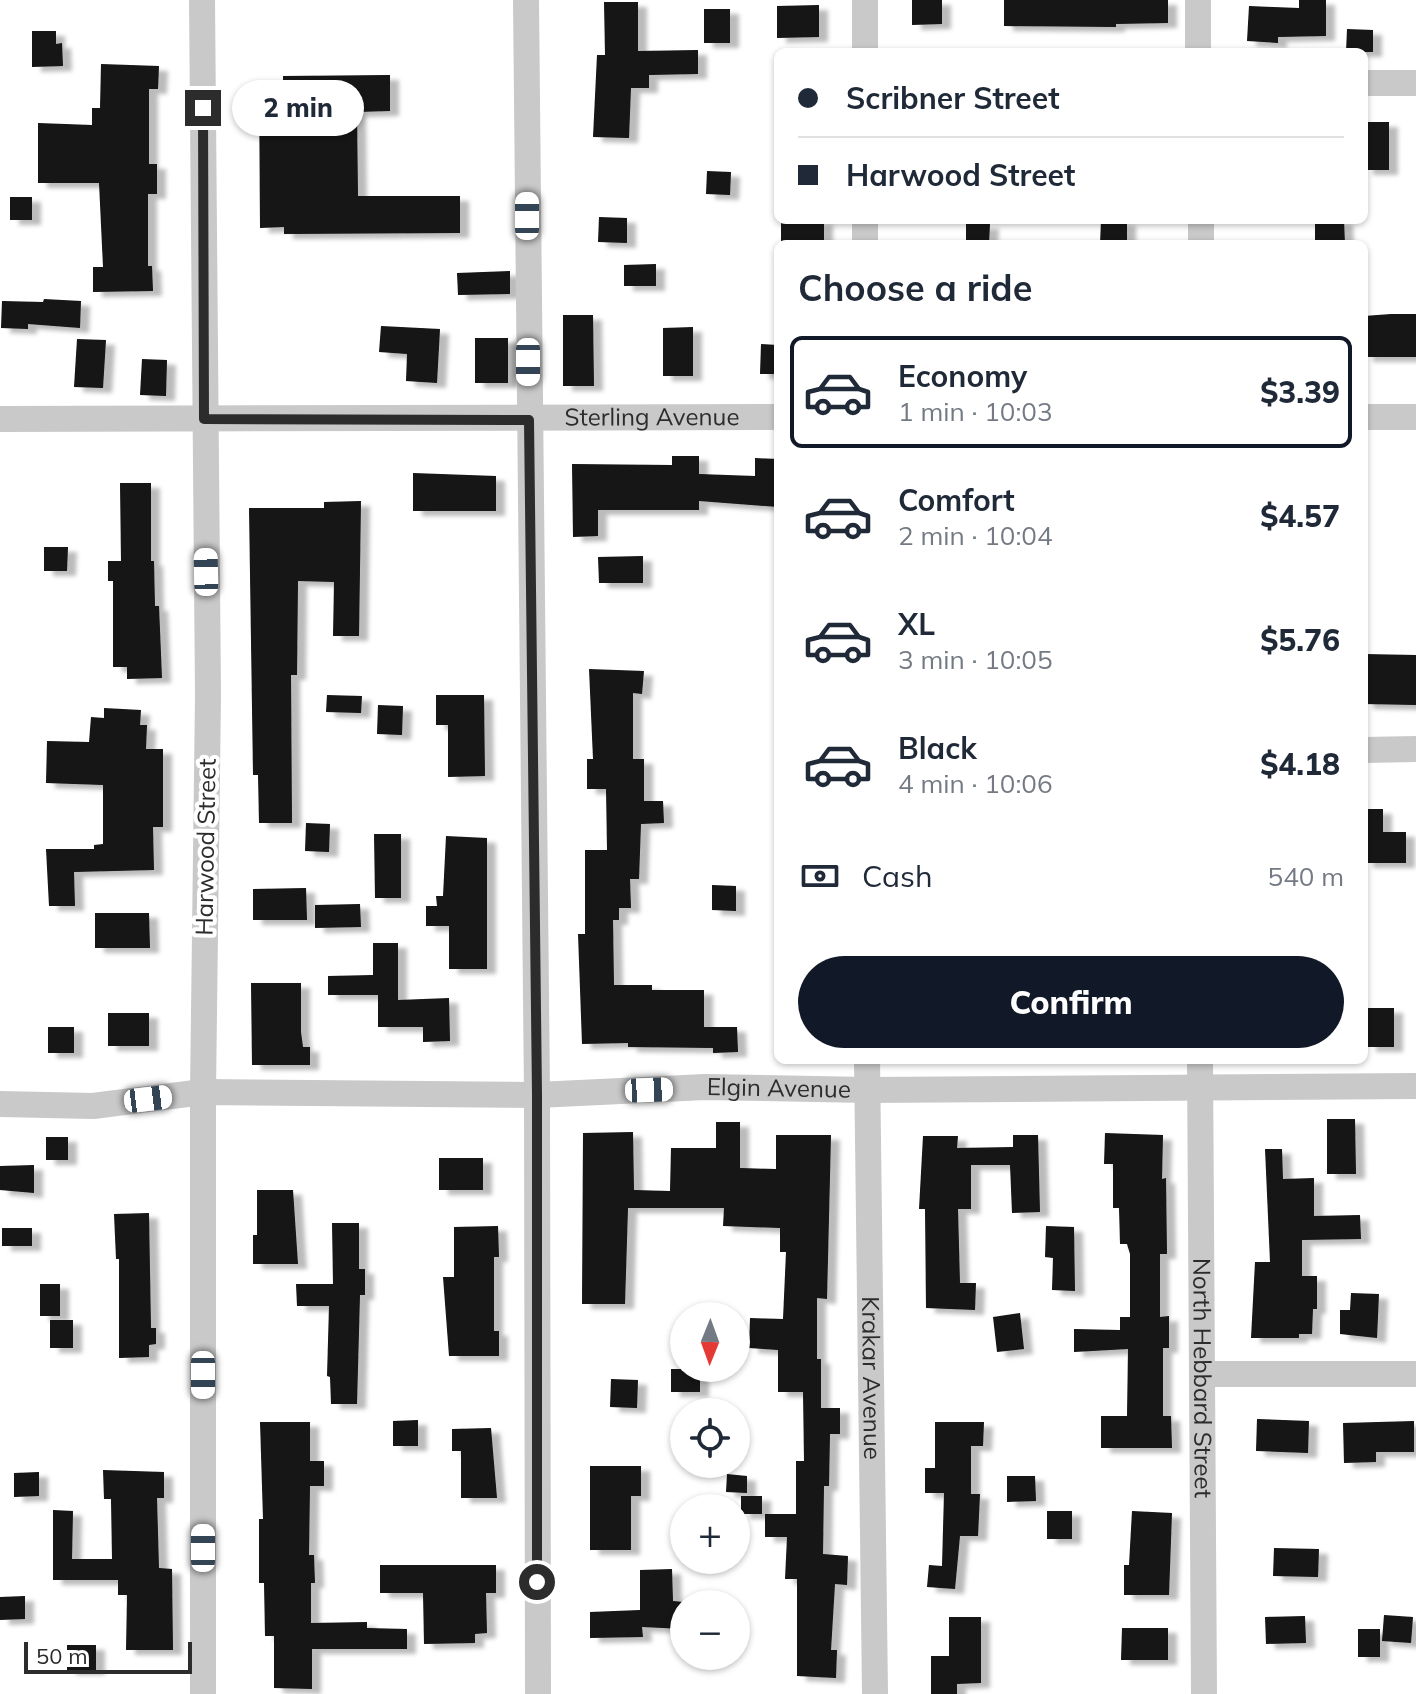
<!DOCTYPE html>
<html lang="en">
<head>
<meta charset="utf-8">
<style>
  :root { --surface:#fff; --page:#f6f6f7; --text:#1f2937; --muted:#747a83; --line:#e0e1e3; --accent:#111827 }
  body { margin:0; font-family:Mulish,sans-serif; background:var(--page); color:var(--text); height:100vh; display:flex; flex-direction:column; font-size:30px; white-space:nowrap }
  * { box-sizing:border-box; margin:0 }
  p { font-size:26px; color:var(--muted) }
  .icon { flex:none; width:44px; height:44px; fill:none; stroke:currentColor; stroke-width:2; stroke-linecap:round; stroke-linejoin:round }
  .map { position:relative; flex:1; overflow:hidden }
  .sheet { position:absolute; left:774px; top:240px; width:594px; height:824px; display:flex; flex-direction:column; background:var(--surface); border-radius:12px; box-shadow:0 2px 6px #0004 }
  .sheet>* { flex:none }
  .top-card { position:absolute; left:774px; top:48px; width:594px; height:176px; border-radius:12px; box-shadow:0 2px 6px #0004; display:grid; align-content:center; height:176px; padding:0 24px; background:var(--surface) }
  .needle { width:52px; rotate:181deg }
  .buttons { position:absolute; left:670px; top:1302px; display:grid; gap:16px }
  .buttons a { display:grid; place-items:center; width:80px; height:80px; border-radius:50%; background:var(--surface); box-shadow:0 2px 6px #0004; font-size:40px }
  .scale { position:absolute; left:24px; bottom:20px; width:168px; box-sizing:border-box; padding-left:8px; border:4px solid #2c2c2c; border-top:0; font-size:22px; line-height:28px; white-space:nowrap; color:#2c2c2c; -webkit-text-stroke:6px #fff; paint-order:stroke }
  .end { position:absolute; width:36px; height:36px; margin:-18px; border:10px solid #2c2c2c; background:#fff; box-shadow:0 0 0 4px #fff }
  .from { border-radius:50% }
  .bubble { position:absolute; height:56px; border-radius:28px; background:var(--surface); box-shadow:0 2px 6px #0004; font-size:26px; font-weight:800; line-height:56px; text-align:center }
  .car { position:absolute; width:24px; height:48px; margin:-24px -12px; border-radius:10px; box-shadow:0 0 6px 2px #0007; background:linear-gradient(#fff 24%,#345 0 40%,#fff 0 76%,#345 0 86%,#fff 0) }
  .top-card b { display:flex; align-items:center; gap:28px; height:76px; font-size:30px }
  .top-card b+b { border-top:2px solid var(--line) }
  .top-card i { width:20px; height:20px; background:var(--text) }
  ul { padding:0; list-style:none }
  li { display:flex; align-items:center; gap:24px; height:112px; margin:0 16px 12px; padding:0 8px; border:4px solid transparent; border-radius:12px }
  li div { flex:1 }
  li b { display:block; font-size:30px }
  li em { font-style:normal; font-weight:800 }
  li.on { border-color:var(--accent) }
  li>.icon { width:72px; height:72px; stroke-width:1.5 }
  h2 { padding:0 24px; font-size:36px; line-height:96px }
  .pay { display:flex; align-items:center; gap:20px; height:88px; padding:0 24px; font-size:30px }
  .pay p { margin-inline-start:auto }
  .button { display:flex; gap:16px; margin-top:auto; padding:16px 24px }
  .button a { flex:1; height:92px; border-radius:48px; background:var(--accent); color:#fff; font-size:32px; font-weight:800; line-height:92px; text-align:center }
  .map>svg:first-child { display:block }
  .building { fill:#131313; filter:url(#shadow) }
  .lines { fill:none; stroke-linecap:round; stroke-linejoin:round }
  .minor { stroke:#c9c9c9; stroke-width:26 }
  .route { stroke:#2c2c2c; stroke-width:10 }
  .labels { text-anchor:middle; stroke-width:8; stroke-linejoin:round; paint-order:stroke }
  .street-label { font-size:24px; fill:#2c2c2c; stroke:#fff }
</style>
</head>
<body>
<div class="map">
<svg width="1416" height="1694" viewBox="0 0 1416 1694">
  <defs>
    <filter id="shadow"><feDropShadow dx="9" dy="5" stdDeviation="2" flood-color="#0004"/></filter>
  </defs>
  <rect width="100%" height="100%" fill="#fff"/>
  <path class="building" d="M912,0H942V24L912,25Z
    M1004,0H1168V23L1116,24V27L1004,26Z
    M1299,0H1326V36L1278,37V43L1247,41L1249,6L1299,8Z
    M604,2H638V51L698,50V74L649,75V88H631L629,138L593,137L597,55H605Z
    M819,5V37L777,38V6Z
    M704,9H730V43H704Z
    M1347,29L1373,30V52H1346Z
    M32,31H56V44L62,43L63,66L32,67Z
    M101,64L159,66L158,89H149V164H157V194H148V266H152L153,291L93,292V267H103L99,183H38V123L92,125V108H100Z
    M390,75V111L357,112L358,196H460V233L284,234V227L260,228L259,81H283V76Z
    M1364,122H1389V170H1364Z
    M707,171L731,172L730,195L706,194Z
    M10,197H32V220H10Z
    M599,217L627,218V243L598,242Z
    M781,220H824V244H781Z
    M1101,220L1127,221V244H1100Z
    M1315,220H1344L1345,244H1315Z
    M966,224H990L989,244H966Z
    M656,264V286H624V265Z
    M510,271V294L458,295L457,273Z
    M44,299L81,301L80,328L28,324V329L1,328L2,301L43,302Z
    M1391,314H1416V357H1364V316Z
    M563,315H593L594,386H563Z
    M381,326L440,329L437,383L406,381L407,354L379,352Z
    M693,327V376H663V328Z
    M475,338H508V383H475Z
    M77,339L106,340L103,388L74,387Z
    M761,344L778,345V374H760Z
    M142,359L167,360L166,396L140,395Z
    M672,456H699V474L755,476V458L778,459V507L699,501V510H598V536L573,537L572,464L672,465Z
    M413,473L496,476V511H413Z
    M120,483H151V561H154L155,606H159L162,678L127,679V667H113V581H108V561H121Z
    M361,501L359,636H333L334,582L298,581L297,675H291L292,823H259L258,775H253L249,508H324V502Z
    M44,547H68L67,571H44Z
    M643,556V583H599L598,557Z
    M1364,654L1416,655V705L1364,704Z
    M589,669L644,671L642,694L633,693V759H644V801H663L664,823L641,824L639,879H630L631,908H619V920H613L614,985H652V990H704V1027H737L738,1052L713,1053V1048L628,1047V1043L582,1044L578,934H585V850H607L606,789H587V759H593Z
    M327,695L362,696L361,713L326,712Z
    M436,695H484L485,776L448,777V725H436Z
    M378,705L403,706L402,735L377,734Z
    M104,708L141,710L140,725H147L146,749H163V827H153L154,870L74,872L75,906H49L46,849H94V845L103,844V785L46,783L47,741L89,742L91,717L104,718Z
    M1364,809H1383V832H1406V863H1364Z
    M306,823L330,824L329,852L305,851Z
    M374,834H401V898H375Z
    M446,836L487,838V969H449V926H426V906H437L436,896H443Z
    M712,885L736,886V911L712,910Z
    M306,888L307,920H253V889Z
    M360,904L361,927L315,928V905Z
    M95,913H149L150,948H95Z
    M373,943H398V1000L449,998L450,1041L423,1042V1027H378V995H328V976L373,975Z
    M251,983H301V1032L303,1047H310V1065H252Z
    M1367,1008H1394V1047H1367Z
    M108,1013H149V1046H108Z
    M48,1027H74V1053H48Z
    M1327,1119H1355L1356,1174H1327Z
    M716,1122H740V1168L776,1169V1135H831L827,1299L817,1298V1359H821V1408H840V1434H830L829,1486H824L823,1554L848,1556L847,1585L835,1584L831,1650H837L836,1678L797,1676V1579H785L787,1537H765V1514H796V1461H804L803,1392H778V1350L749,1348L750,1318L783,1319L786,1252H780V1228L723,1226L724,1208H628L625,1304H582L583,1133L633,1132L634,1190L670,1191L671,1148H716Z
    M1105,1133L1163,1135L1162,1179L1166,1178L1167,1254H1160V1317L1169,1316V1348H1163V1416H1171L1172,1448H1101V1416H1127L1128,1349L1074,1352V1329L1120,1330V1317H1130V1254L1127,1244H1120L1119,1208H1113V1164H1104Z
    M1013,1135H1038L1040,1212L1012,1213L1010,1165H971V1209H958L960,1283H976L975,1310L926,1308L925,1209H919L923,1136H958L957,1148L1013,1147Z
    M46,1137H68V1160H46Z
    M1265,1149H1282L1283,1179L1314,1178V1216L1360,1215L1361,1239L1302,1240V1276H1317V1309H1313L1312,1334H1299V1338H1251L1255,1262H1270Z
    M439,1158H483V1190H439Z
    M34,1165V1193L0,1190V1166Z
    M257,1190H293L298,1264H253V1235H257Z
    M149,1213L151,1328H156V1344L149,1345V1357L119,1358V1259H116L114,1214Z
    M332,1223H359V1269H365V1295H360L357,1404H331L330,1377L327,1376L329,1306H297L296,1284H333Z
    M498,1226L499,1257H494V1331H499V1356H449L443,1277H454V1227Z
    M1046,1226L1074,1227L1075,1291L1052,1290L1053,1258L1045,1257Z
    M2,1228H32V1246H2Z
    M40,1284H60V1316H40Z
    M1351,1293L1379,1294L1377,1338L1340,1334V1310H1350Z
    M1020,1313L1024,1349L997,1352L993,1317Z
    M50,1320H73V1348H50Z
    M671,1369H700V1392H671Z
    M611,1379L638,1380L637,1408L610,1407Z
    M1257,1419L1309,1421L1308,1453L1256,1451Z
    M418,1420V1446H393V1421Z
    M1414,1421V1452H1376V1462L1344,1463L1343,1423Z
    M260,1422H310V1461H324V1486H310L309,1555H314L315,1583H311V1623L367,1622V1628L407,1629V1649H312V1689L274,1688V1636H265L264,1583H259V1519H263Z
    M935,1422H984L983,1446H971V1494H980L978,1536H960L955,1589L927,1587L929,1565L942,1566L944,1493H925V1468H935Z
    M491,1428L497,1498H461V1451H452V1429Z
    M590,1466H641V1496H631V1550H590Z
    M103,1470L164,1472V1498H157L159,1568L172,1569L173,1650H126L127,1595H118V1580H53V1510L73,1511L72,1559H112L111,1499H104Z
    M39,1472V1496L14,1497V1473Z
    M727,1474L747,1476V1493L726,1492Z
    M1007,1476H1035L1036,1501L1007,1502Z
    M741,1496H762V1514H741Z
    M1047,1511H1072V1539H1047Z
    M1132,1511L1172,1513L1169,1595H1124V1565H1129Z
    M1274,1548L1319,1549L1318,1577L1273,1576Z
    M380,1565H496V1593H486L487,1633L475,1634V1643L424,1644L423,1593H380Z
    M672,1569L673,1601L684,1602V1629L642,1627L643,1637L590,1638V1612L640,1610V1570Z
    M25,1596V1619L0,1620V1597Z
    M1384,1615L1413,1617L1411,1643L1382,1641Z
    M1305,1616L1306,1643L1266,1644L1265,1617Z
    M949,1617H981V1683L957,1684V1694H931V1656H949Z
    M1122,1628H1168V1660H1121Z
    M1358,1629H1380V1657H1358Z
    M67,1645H96V1670H67Z"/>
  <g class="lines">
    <g class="minor">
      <path d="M202,0L208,695L203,1092V1694"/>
      <path d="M526,0L537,1095L538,1694"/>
      <path d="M865,0V52"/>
      <path d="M1198,0V52"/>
      <path d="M1364,83H1416"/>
      <path d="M865,220V244"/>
      <path d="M1201,220V244"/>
      <path d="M1364,417H1416"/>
      <path id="s1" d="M0,419L778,417"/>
      <path d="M1364,750L1416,749"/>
      <path id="s2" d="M867,1060L875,1694"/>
      <path id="s3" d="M1200,1060L1204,1694"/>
      <path id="s4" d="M0,1104L93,1106L203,1092L537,1095L705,1087L868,1090L1416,1086"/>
      <path d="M1202,1374H1416"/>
    </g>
  </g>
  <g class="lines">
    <path class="route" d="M203,108L204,419L529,420L537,1095V1582"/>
  </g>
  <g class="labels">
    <g class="street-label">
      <text dy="8" stroke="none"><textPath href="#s1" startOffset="652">Sterling Avenue</textPath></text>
      <text transform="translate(206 847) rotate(-89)" y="8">Harwood Street</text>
      <text dy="8" stroke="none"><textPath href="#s4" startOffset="780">Elgin Avenue</textPath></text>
      <text dy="8" stroke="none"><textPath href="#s2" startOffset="318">Krakar Avenue</textPath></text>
      <text dy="8" stroke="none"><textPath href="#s3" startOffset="318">North Hebbard Street</textPath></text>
    </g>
  </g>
</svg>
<div class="buttons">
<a><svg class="needle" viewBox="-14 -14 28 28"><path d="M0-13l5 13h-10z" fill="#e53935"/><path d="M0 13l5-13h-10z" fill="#747a83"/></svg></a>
<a><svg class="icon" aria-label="locate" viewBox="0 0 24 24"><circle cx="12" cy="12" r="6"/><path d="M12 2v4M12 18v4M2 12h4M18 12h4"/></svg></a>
<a>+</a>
<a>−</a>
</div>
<div class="scale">50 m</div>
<i class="end from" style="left:537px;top:1582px"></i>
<i class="end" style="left:203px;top:108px"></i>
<div class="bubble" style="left:232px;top:80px;width:132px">2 min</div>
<i class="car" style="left:527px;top:216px;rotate:0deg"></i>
<i class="car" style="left:528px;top:362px;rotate:180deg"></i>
<i class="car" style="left:206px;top:572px;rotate:359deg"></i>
<i class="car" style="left:649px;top:1090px;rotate:88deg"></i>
<i class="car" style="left:148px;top:1099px;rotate:83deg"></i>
<i class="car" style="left:203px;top:1375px;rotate:180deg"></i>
<i class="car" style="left:203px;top:1548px;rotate:0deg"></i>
<div class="top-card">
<b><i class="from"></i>Scribner Street</b>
<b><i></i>Harwood Street</b>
</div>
<section class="sheet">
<h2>Choose a ride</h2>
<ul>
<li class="on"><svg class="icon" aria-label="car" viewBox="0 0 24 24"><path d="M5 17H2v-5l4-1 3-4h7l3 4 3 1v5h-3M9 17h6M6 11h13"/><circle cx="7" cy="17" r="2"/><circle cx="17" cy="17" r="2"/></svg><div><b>Economy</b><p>1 min · 10:03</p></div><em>$3.39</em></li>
<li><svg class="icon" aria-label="car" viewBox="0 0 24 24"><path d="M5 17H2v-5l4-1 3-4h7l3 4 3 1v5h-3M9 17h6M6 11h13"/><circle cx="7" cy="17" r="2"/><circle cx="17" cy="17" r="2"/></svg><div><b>Comfort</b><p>2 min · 10:04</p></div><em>$4.57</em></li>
<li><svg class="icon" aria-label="car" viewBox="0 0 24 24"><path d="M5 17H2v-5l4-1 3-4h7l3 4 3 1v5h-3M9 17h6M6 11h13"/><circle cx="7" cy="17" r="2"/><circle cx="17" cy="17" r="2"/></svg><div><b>XL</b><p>3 min · 10:05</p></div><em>$5.76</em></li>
<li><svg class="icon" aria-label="car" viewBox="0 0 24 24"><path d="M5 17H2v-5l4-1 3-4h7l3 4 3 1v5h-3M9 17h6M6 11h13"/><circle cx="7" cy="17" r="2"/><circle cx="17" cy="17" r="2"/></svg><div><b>Black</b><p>4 min · 10:06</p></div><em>$4.18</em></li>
</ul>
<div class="pay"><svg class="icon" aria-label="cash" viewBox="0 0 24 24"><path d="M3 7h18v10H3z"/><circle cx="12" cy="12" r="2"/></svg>Cash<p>540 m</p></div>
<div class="button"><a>Confirm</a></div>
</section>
</div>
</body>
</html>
